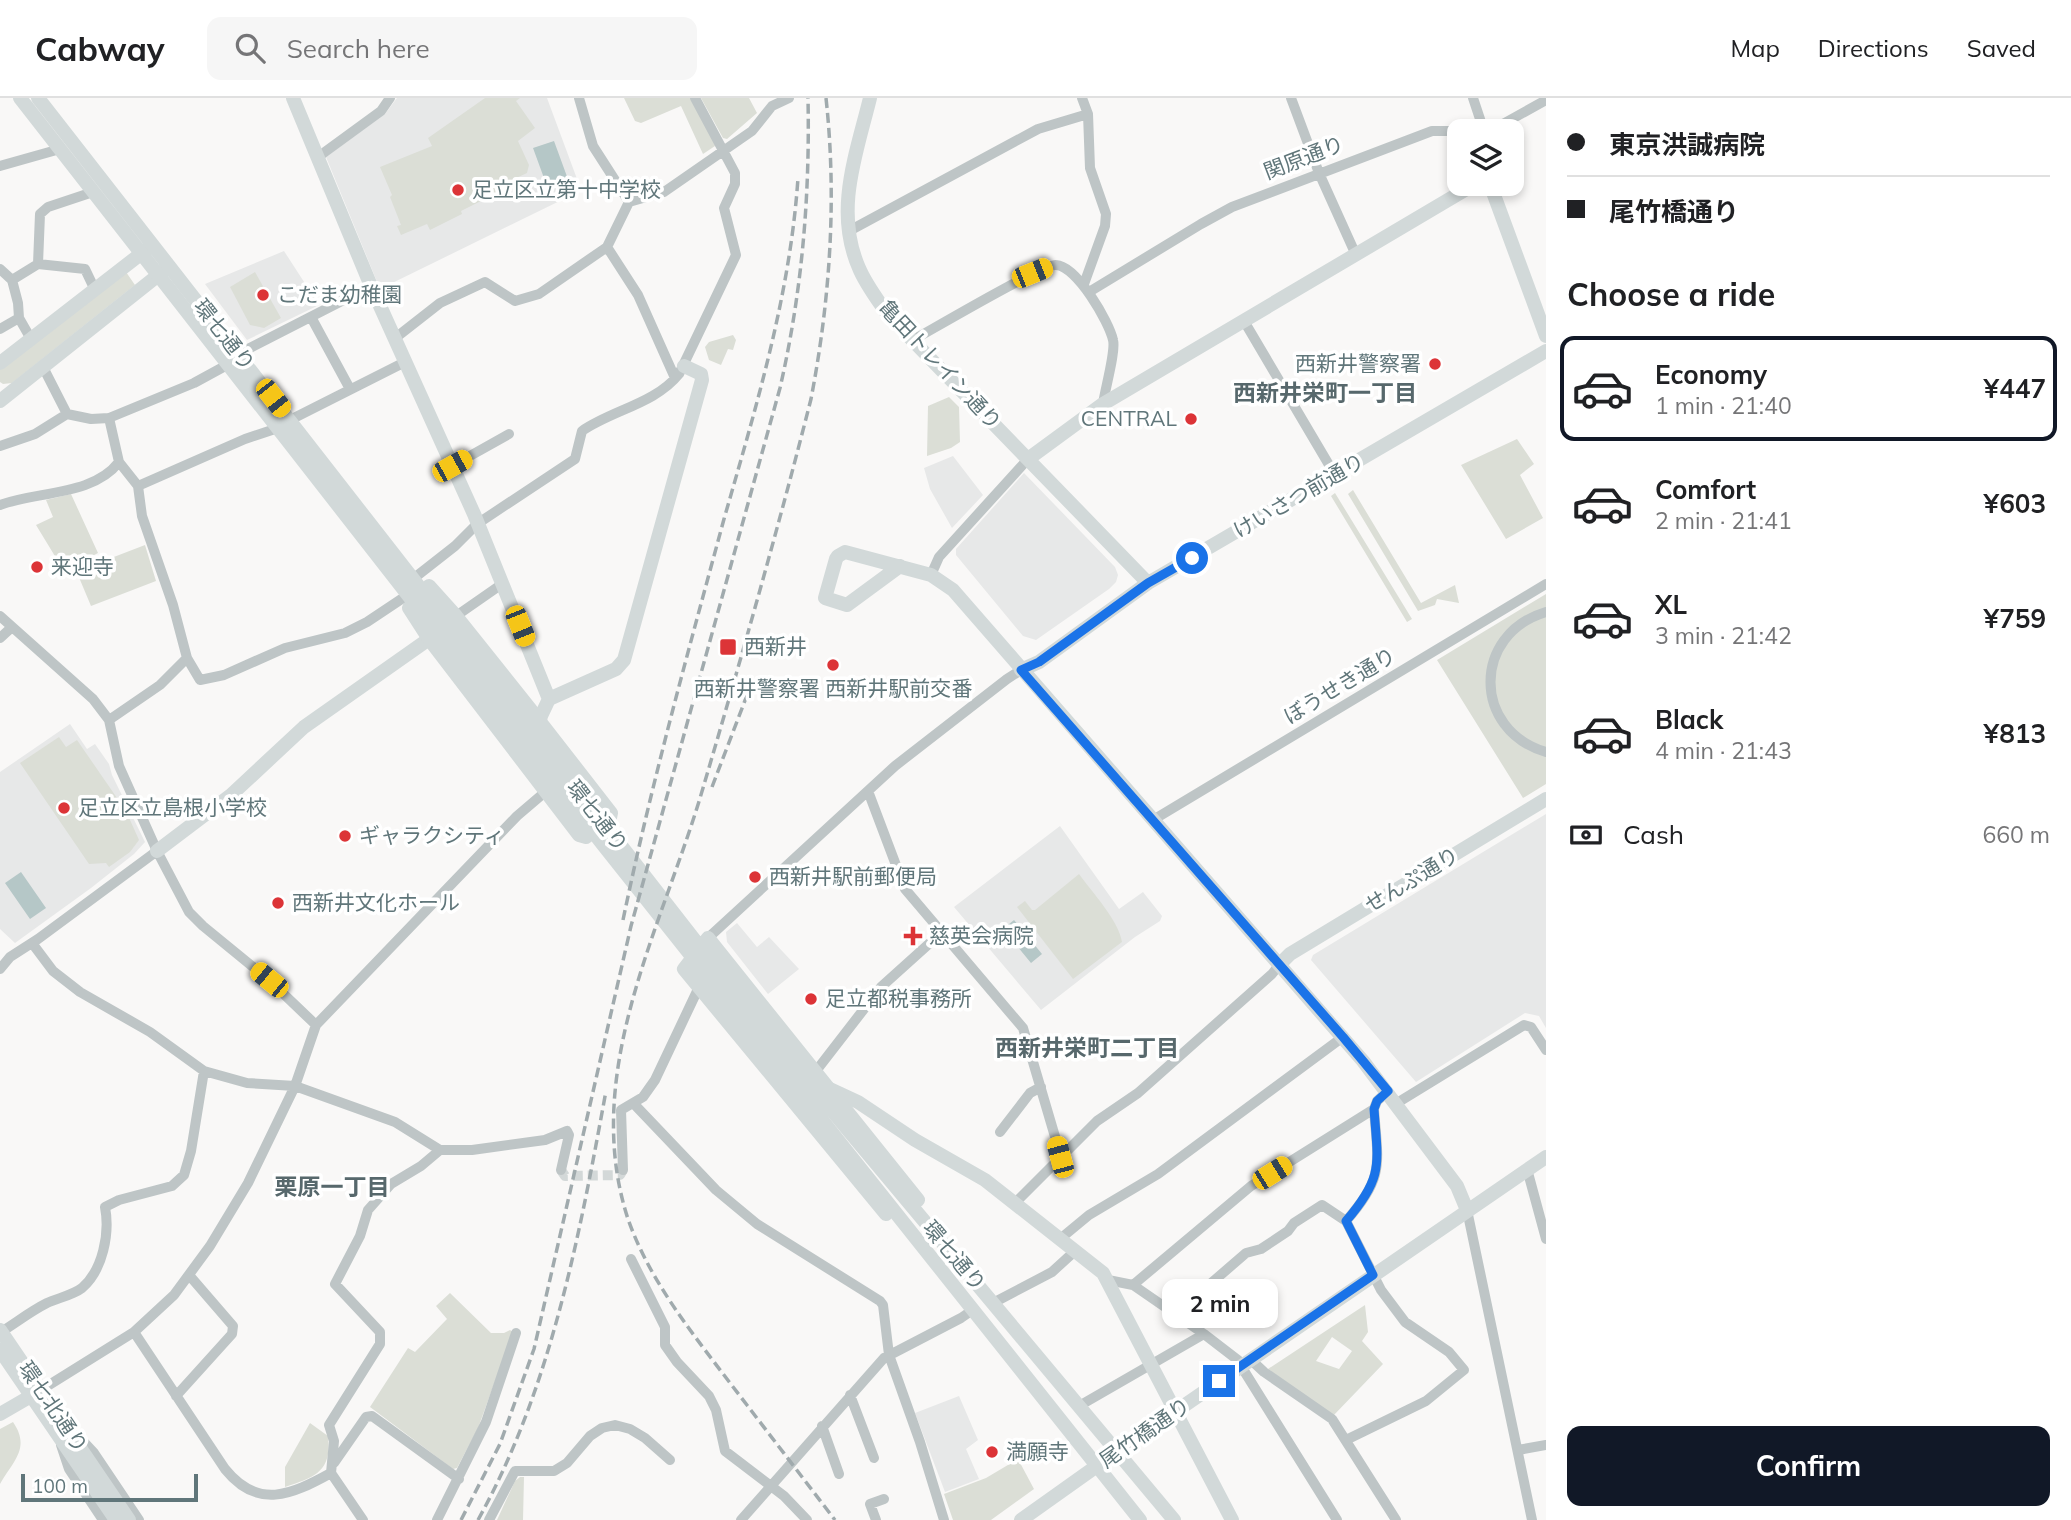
<!DOCTYPE html>
<html lang="en">
<head>
<meta charset="utf-8">
<style>
  :root { --surface:#fff; --page:#f6f6f6; --text:#202124; --muted:#757577; --line:#e0e0e0; --accent:#111827 }
  body { margin:0; font-family:Mulish,"Noto Sans JP",sans-serif; background:var(--page); color:var(--text); height:100vh; display:flex; flex-direction:column; font-size:26px; white-space:nowrap }
  * { box-sizing:border-box; margin:0 }
  p { font-size:23px; color:var(--muted) }
  .icon { flex:none; width:38px; height:38px; fill:none; stroke:currentColor; stroke-width:2; stroke-linecap:round; stroke-linejoin:round }
  .map { position:relative; flex:1; overflow:hidden }
  .details { display:flex; flex-direction:column; background:var(--surface); width:525px }
  .details>* { flex:none }
  .hud { display:grid; align-content:center; height:154px; padding:0 21px; background:var(--surface) }
  .controls { position:absolute; left:1447px; top:21px; display:grid; gap:14px }
  .controls a { display:grid; place-items:center; width:77px; height:77px; border-radius:14px; background:var(--surface); box-shadow:0 4px 10px #0003; font-size:35px }
  .scale { position:absolute; left:21px; bottom:18px; width:177px; box-sizing:border-box; padding-left:7px; border:4px solid #60767a; border-top:0; font-size:19px; line-height:24px; white-space:nowrap; color:#60767a; -webkit-text-stroke:5px #fff; paint-order:stroke }
  .end { position:absolute; width:32px; height:32px; margin:-16px; border:9px solid #1a73e8; background:#fff; box-shadow:0 0 0 4px #fff }
  .from { border-radius:50% }
  .bubble { position:absolute; height:49px; border-radius:14px; background:var(--surface); box-shadow:0 4px 10px #0003; font-size:23px; font-weight:700; line-height:49px; text-align:center }
  .car { position:absolute; width:21px; height:42px; margin:-21px -10px; border-radius:9px; box-shadow:0 0 5px 2px #0007; background:linear-gradient(#f5c518 24%,#345 0 40%,#f5c518 0 76%,#345 0 86%,#f5c518 0) }
  .hud b { display:flex; align-items:center; gap:24px; height:66px; font-size:26px }
  .hud b+b { border-top:2px solid var(--line) }
  .hud i { width:18px; height:18px; background:var(--text) }
  ul { padding:0; list-style:none }
  li { display:flex; align-items:center; gap:21px; height:105px; margin:0 14px 10px; padding:0 7px; border:4px solid transparent; border-radius:14px }
  li div { flex:1 }
  li b { display:block; font-size:26px }
  li em { font-style:normal; font-weight:700 }
  li.on { border-color:var(--accent) }
  li>.icon { width:63px; height:63px; stroke-width:1.5 }
  h2 { padding:0 21px; font-size:32px; line-height:84px }
  .pay { display:flex; align-items:center; gap:18px; height:77px; padding:0 21px; font-size:26px }
  .pay p { margin-inline-start:auto }
  .action { display:flex; gap:14px; margin-top:auto; padding:14px 21px }
  .action a { flex:1; height:80px; border-radius:14px; background:var(--accent); color:#fff; font-size:28px; font-weight:700; line-height:80px; text-align:center }
  header { display:flex; align-items:center; gap:42px; box-sizing:border-box; height:98px; padding:0 35px; background:var(--surface); border-bottom:2px solid var(--line) }
  header strong { font-size:33px }
  nav { display:flex; gap:38px; margin-inline-start:auto; font-size:24px }
  .search { width:490px; height:63px; background:var(--page); display:flex; align-items:center; gap:18px; box-sizing:border-box; padding:0 24px; border-radius:14px; color:var(--muted); font-size:26px }
  main { display:flex; flex:1; min-height:0 }
  .map>svg:first-child { display:block }
  .built { fill:#e7e8e8 }
  .green { fill:#dbded6; fill-rule:evenodd }
  .water { fill:#b5c7c7 }
  .lines { fill:none; stroke-linecap:round; stroke-linejoin:round }
  .street-tunnel { stroke:#d3d8d8; stroke-width:10; stroke-dasharray:10 5; stroke-linecap:butt }
  .street { stroke:#bec5c6; stroke-width:10 }
  .secondary { stroke:#d2d9d9; stroke-width:14 }
  .primary { stroke:#d2d9d9; stroke-width:14 }
  .rail { stroke:#a0aaad; stroke-width:3.5; stroke-dasharray:10 5; stroke-linecap:butt }
  .route { stroke:#1a73e8; stroke-width:9 }
  .poi-dot { fill:#dc3437; stroke:#fff; stroke-width:2.5 }
  .labels { text-anchor:middle; stroke-width:7; stroke-linejoin:round; paint-order:stroke }
  .street-label { font-size:21px; fill:#60767a; stroke:#fff }
  .poi-label { font-size:21px; fill:#60767a; stroke:#fff; text-anchor:start }
  .neighbourhood-label { font-size:23px; font-weight:bold; fill:#57686c; stroke:#fff }
</style>
</head>
<body>
<header>
<strong>Cabway</strong>
<div class="search"><svg class="icon" aria-label="search" viewBox="0 0 24 24"><circle cx="10" cy="10" r="6"/><path d="M15 15l6 6"/></svg>Search here</div>
<nav><a>Map</a><a>Directions</a><a>Saved</a></nav>
</header>
<main>
<div class="map">
<svg width="1546" height="1422" viewBox="0 0 1546 1422">
  <rect width="100%" height="100%" fill="#f9f8f7"/>
  <path class="built" d="M397,0H547L580,89L574,96L380,191L326,59L385,16Z
    M284,153L319,207L247,242L205,186Z
    M953,358L983,397L952,430L930,391L924,370Z
    M1024,375L1115,469L1118,477L1116,484L1109,491L1036,542L1023,538L956,457V451Z
    M70,626L87,651L95,646L109,666L112,677L145,744L134,756L91,790L15,845L0,831V674Z
    M1546,716V930L1539,918L1525,915L1416,984L1311,862L1313,857Z
    M1060,728L1119,811L1143,794L1162,818L1160,823L1135,839L1041,912L954,809Z
    M737,825L757,849L769,839L799,871L768,896L727,844L726,834Z
    M959,1298L978,1342L966,1351L979,1381L945,1394L915,1315Z"/>
  <path class="green" d="M485,0H520L516,3L535,30L518,43L529,67L527,75L512,82L503,92L461,113L462,116L430,132L427,126L401,137L397,128L401,127L390,99L392,97L380,69L432,48L428,40Z
    M624,0H690L714,42L715,48L703,56L681,8L641,25L635,23Z
    M701,0H749L757,15L727,41L723,40Z
    M126,174L135,187L12,285L3,286L0,284V270Z
    M255,174L281,220L264,230L250,227L230,189Z
    M733,237L736,242L733,252L728,251L721,267L709,262L705,249L709,244Z
    M949,299L959,309L960,344L951,350L927,358L928,308Z
    M1517,341L1534,366L1520,377L1543,420L1506,441L1461,367Z
    M1353,392L1421,505L1455,487L1459,505L1437,501L1435,507L1418,513L1348,396Z
    M1335,395L1412,521L1407,524L1331,398Z
    M71,396L98,455L64,473L36,427L53,419L46,402Z
    M145,447L156,483L91,508L78,477L106,462Z
    M1546,496V686L1523,700L1437,562Z
    M59,639L66,649L77,642L126,713L139,742L130,754L109,769L106,765L89,766L20,665Z
    M1079,776C1092,794 1119,823 1122,844L1073,881L1017,809L1025,803L1032,812H1035Z
    M450,1195L491,1235H504L510,1232L513,1234L478,1330L457,1370L453,1371L370,1309L408,1250L415,1254L447,1221L436,1208Z
    M1365,1207L1368,1234L1362,1243L1383,1266L1333,1318L1268,1271ZM1332,1239L1352,1253L1339,1271L1316,1263Z
    M13,1324C31,1350 13,1363 0,1386V1331Z
    M310,1325L328,1338C332,1373 316,1379 285,1389V1369Z
    M1018,1361L1034,1391L991,1422H953L944,1396L986,1380Z
    M520,1379H524L523,1422H497L515,1383Z"/>
  <path class="water" d="M554,43L569,84L548,91L533,50Z
    M21,774L46,810L30,821L5,785Z
    M1014,822L1042,856L1031,865L1003,831Z"/>
  <g class="lines">
    <path class="street-tunnel" d="M561,1072L565,1078L620,1077L623,1072"/>
    <path class="street" d="M579,0L593,48L629,104
      M1082,0L1088,16L1090,70L1106,116L1105,128L1084,186
      M1291,0L1319,75L1356,157
      M1473,0L1484,33
      M318,59L381,13L390,0
      M0,68L60,51
      M849,133L1038,31L1088,16
      M38,166L85,171L95,192
      M0,171L12,182L18,205L19,220L31,241
      M12,182L38,166L40,116L48,109L93,94
      M1089,194L1201,126L1232,109L1432,33H1484L1501,27L1546,2
      M311,219L350,291
      M1244,223L1335,377
      M0,231L19,220
      M394,241L440,205L485,184L515,203L539,196L607,149
      M913,242C933,231 1043,166 1056,167C1077,168 1109,224 1113,242C1116,253 1105,291 1103,306
      M238,256L371,188
      M43,269L67,316L91,321L109,320L194,285L227,267
      M675,280L638,197L607,149L629,104L664,94L752,33L772,8L789,0
      M109,320L119,364L138,388L142,418L173,507L187,560L200,582L224,577L285,550L345,535L367,524L403,500
      M290,322L405,264
      M0,348L35,336L67,316
      M452,368L509,336
      M138,388L245,341L278,330
      M0,407C37,393 93,398 119,364
      M418,477L455,448L477,426L575,361L582,333C612,312 655,306 679,276L736,157L724,110L735,86V75L695,0
      M931,477L939,459L1028,361
      M1546,514C1472,536 1472,632 1546,654
      M0,518L93,601L109,622L119,668L157,753L189,814L203,828L269,882L316,927
      M456,518L502,486
      M0,540L12,529
      M109,622L160,587L187,560
      M868,693L905,791L1023,930L1061,1059
      M1153,722L1546,486
      M708,840L895,668L1007,581L1021,572
      M32,845L53,873L80,894L150,934L204,973L247,985L295,988L395,1024L440,1052H472L545,1042L567,1033L569,1037L561,1072
      M0,871L10,859L38,841L157,753
      M816,973L881,889L941,835
      M1397,1005L1524,927L1531,929L1546,952
      M634,1006L716,1092L757,1126L880,1203L883,1207L889,1257L920,1344L944,1422
      M1000,1034L1030,995L1041,989
      M1527,1071L1546,1141
      M623,1072L621,1012L643,999L655,982L699,889
      M1015,1105L1097,1023L1138,995L1272,876L1280,866
      M1467,1112L1532,1422
      M1346,1123C1385,1079 1378,1066 1374,1011
      M1060,1141L1089,1117L1158,1076L1343,939
      M631,1161L665,1229V1247L677,1264L709,1298L716,1312L725,1353L784,1398L807,1422
      M1133,1187L1251,1088L1374,1011L1377,1003L1388,993
      M993,1205L1052,1174L1075,1153
      M1179,1218L1209,1187L1246,1155L1261,1151L1288,1133L1294,1125L1322,1107L1346,1123L1381,1192L1405,1224L1449,1254L1464,1272L1426,1303L1346,1342
      M1,1234C17,1224 31,1213 47,1205C58,1200 73,1197 82,1190C103,1172 110,1135 105,1109L119,1102L172,1088L184,1077L191,1053L204,973
      M134,1234L225,1371C258,1412 291,1397 331,1375
      M1204,1236L1243,1266
      M1250,1261L1264,1274L1332,1321L1396,1422
      M1241,1268L1337,1422
      M41,1292L134,1234L174,1197L210,1148L248,1085L295,988L316,927L517,718L551,689
      M850,1297L874,1360
      M176,1298L232,1236L233,1228L189,1177
      M1079,1308L1204,1236L1133,1187L1108,1182
      M822,1328L839,1376
      M80,1340L94,1355L139,1422
      M61,1347L69,1371L103,1422
      M1518,1352L1546,1347
      M334,1365L366,1319L372,1318L459,1381
      M363,1422L331,1375L334,1343L329,1327L380,1246V1234L335,1186L360,1138L368,1112L391,1086L421,1068L440,1052
      M437,1422L486,1324L516,1235
      M489,1422L515,1373H554L567,1365L590,1338L602,1330L615,1327L630,1331L645,1340L670,1362
      M741,1422L884,1260L961,1220L974,1211
      M876,1422L870,1406L884,1401"/>
    <path class="secondary" d="M293,0L371,188L474,416L549,601
      M870,0C856,57 834,113 859,170C866,187 878,202 888,217L1148,485
      M1490,86L1546,238
      M0,265L151,148
      M0,303L166,171
      M1028,361L1103,306L1475,86
      M900,468L847,507L825,500L836,461L838,458L845,454L931,477L953,492L1363,963L1457,1088L1467,1112
      M1021,572L1039,564L1148,485L1546,253
      M540,620L549,601L616,571L624,562L702,282L701,276L684,268
      M157,753L231,697L304,629L429,541
      M1280,866L1290,856L1546,701
      M830,991L858,1004L915,1042L985,1082L1103,1175L1232,1422
      M0,1232L129,1422
      M0,1252L116,1422
      M0,1316L38,1294
      M1021,1422L1118,1353L1546,1059"/>
    <path class="primary" d="M20,0L604,748L1140,1422
      M38,0L725,881L849,1033L1174,1422
      M409,510L429,541L579,737L586,739L610,720L611,715L541,625L540,620L535,617L456,518L429,488
      M886,1116L684,871L708,840L918,1102"/>
    <path class="rail" d="M826,0C837,101 830,202 811,301C778,431 741,561 703,690C663,828 580,974 628,1121C649,1181 689,1231 727,1281C763,1328 799,1375 835,1422
      M712,689L749,592
      M623,822C651,687 688,554 724,421C756,309 790,198 798,80
      M461,1422L500,1346L534,1251L631,828L780,290C802,194 810,99 808,0
      M478,1422C551,1290 579,1140 606,993"/>
  </g>
  <g class="lines">
    <path class="route" d="M1192,460L1148,485L1039,564L1021,572L1343,939L1388,993L1377,1003L1374,1011C1378,1066 1384,1079 1346,1123L1373,1177L1219,1283"/>
  </g>
  <g class="poi-dot">
    <circle cx="458" cy="92" r="7"/>
    <circle cx="263" cy="197" r="7"/>
    <circle cx="1435" cy="266" r="7"/>
    <circle cx="1191" cy="321" r="7"/>
    <circle cx="37" cy="469" r="7"/>
    <rect x="719" y="540" width="18" height="18" rx="3.5"/>
    <circle cx="833" cy="567" r="7"/>
    <circle cx="64" cy="710" r="7"/>
    <circle cx="345" cy="738" r="7"/>
    <circle cx="755" cy="779" r="7"/>
    <circle cx="278" cy="805" r="7"/>
    <path d="M909.5 827.5h7v7h7v7h-7v7h-7v-7h-7v-7h7z"/>
    <circle cx="811" cy="901" r="7"/>
    <circle cx="992" cy="1354" r="7"/>
  </g>
  <g class="labels">
    <g class="street-label">
      <text transform="translate(1304 60) rotate(-21)" y="7">関原通り</text>
      <text transform="translate(224 237) rotate(52)" y="7">環七通り</text>
      <text transform="translate(940 267) rotate(47)" y="7">亀田トレイン通り</text>
      <text transform="translate(1299 398) rotate(-30)" y="7">けいさつ前通り</text>
      <text transform="translate(1340 588) rotate(-31)" y="7">ぼうせき通り</text>
      <text transform="translate(597 718) rotate(52)" y="7">環七通り</text>
      <text transform="translate(1412 782) rotate(-31)" y="7">せんぷ通り</text>
      <text transform="translate(954 1158) rotate(50)" y="7">環七通り</text>
      <text transform="translate(53 1309) rotate(56)" y="7">環七北通り</text>
      <text transform="translate(1145 1335) rotate(-35)" y="7">尾竹橋通り</text>
    </g>
    <g class="poi-label">
      <text x="472" y="99">足立区立第十中学校</text>
      <text x="277" y="204">こだま幼稚園</text>
      <text x="1421" y="273" text-anchor="end">西新井警察署</text>
      <text x="1177" y="328" text-anchor="end">CENTRAL</text>
      <text x="51" y="476">来迎寺</text>
      <text x="744" y="556">西新井</text>
      <text x="833" y="598" text-anchor="middle">西新井警察署 西新井駅前交番</text>
      <text x="78" y="717">足立区立島根小学校</text>
      <text x="359" y="745">ギャラクシティ</text>
      <text x="769" y="786">西新井駅前郵便局</text>
      <text x="292" y="812">西新井文化ホール</text>
      <text x="929" y="845">慈英会病院</text>
      <text x="825" y="908">足立都税事務所</text>
      <text x="1006" y="1361">満願寺</text>
    </g>
    <g class="neighbourhood-label">
      <text x="1325" y="303">西新井栄町一丁目</text>
      <text x="1087" y="958">西新井栄町二丁目</text>
      <text x="332" y="1097">栗原一丁目</text>
    </g>
  </g>
</svg>
<div class="controls">
<a><svg class="icon" aria-label="layers" viewBox="0 0 24 24"><path d="M12 4l9 5-9 5-9-5zM3 14l9 5 9-5"/></svg></a>
</div>
<div class="scale">100 m</div>
<i class="end from" style="left:1192px;top:460px"></i>
<i class="end" style="left:1219px;top:1283px"></i>
<div class="bubble" style="left:1162px;top:1181px;width:116px">2 min</div>
<i class="car" style="left:1032px;top:175px;rotate:68deg"></i>
<i class="car" style="left:273px;top:300px;rotate:142deg"></i>
<i class="car" style="left:452px;top:368px;rotate:61deg"></i>
<i class="car" style="left:520px;top:528px;rotate:158deg"></i>
<i class="car" style="left:269px;top:882px;rotate:309deg"></i>
<i class="car" style="left:1060px;top:1059px;rotate:345deg"></i>
<i class="car" style="left:1272px;top:1075px;rotate:58deg"></i>
</div>
<section class="details">
<div class="hud">
<b><i class="from"></i>東京洪誠病院</b>
<b><i></i>尾竹橋通り</b>
</div>
<h2>Choose a ride</h2>
<ul>
<li class="on"><svg class="icon" aria-label="car" viewBox="0 0 24 24"><path d="M5 17H2v-5l4-1 3-4h7l3 4 3 1v5h-3M9 17h6M6 11h13"/><circle cx="7" cy="17" r="2"/><circle cx="17" cy="17" r="2"/></svg><div><b>Economy</b><p>1 min · 21:40</p></div><em>¥447</em></li>
<li><svg class="icon" aria-label="car" viewBox="0 0 24 24"><path d="M5 17H2v-5l4-1 3-4h7l3 4 3 1v5h-3M9 17h6M6 11h13"/><circle cx="7" cy="17" r="2"/><circle cx="17" cy="17" r="2"/></svg><div><b>Comfort</b><p>2 min · 21:41</p></div><em>¥603</em></li>
<li><svg class="icon" aria-label="car" viewBox="0 0 24 24"><path d="M5 17H2v-5l4-1 3-4h7l3 4 3 1v5h-3M9 17h6M6 11h13"/><circle cx="7" cy="17" r="2"/><circle cx="17" cy="17" r="2"/></svg><div><b>XL</b><p>3 min · 21:42</p></div><em>¥759</em></li>
<li><svg class="icon" aria-label="car" viewBox="0 0 24 24"><path d="M5 17H2v-5l4-1 3-4h7l3 4 3 1v5h-3M9 17h6M6 11h13"/><circle cx="7" cy="17" r="2"/><circle cx="17" cy="17" r="2"/></svg><div><b>Black</b><p>4 min · 21:43</p></div><em>¥813</em></li>
</ul>
<div class="pay"><svg class="icon" aria-label="cash" viewBox="0 0 24 24"><path d="M3 7h18v10H3z"/><circle cx="12" cy="12" r="2"/></svg>Cash<p>660 m</p></div>
<div class="action"><a>Confirm</a></div>
</section>
</main>
</body>
</html>
